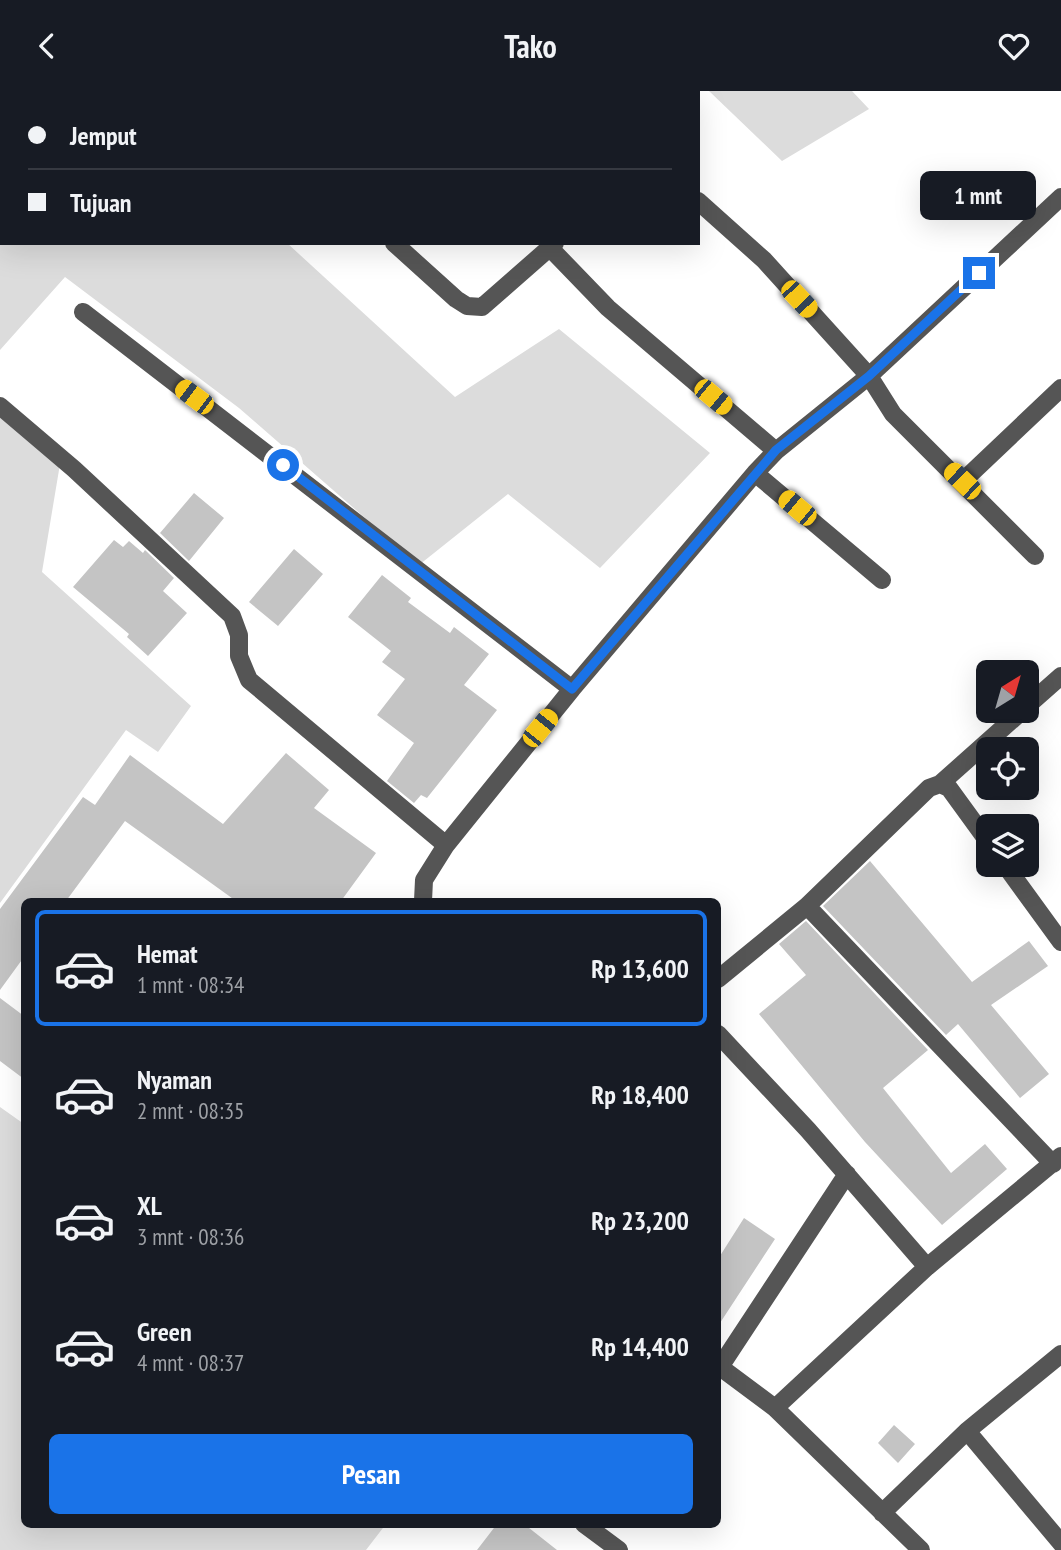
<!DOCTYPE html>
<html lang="id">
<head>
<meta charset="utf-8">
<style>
  :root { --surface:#171b24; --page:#242831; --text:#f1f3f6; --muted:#9ea1a6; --line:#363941; --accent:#1a73e8 }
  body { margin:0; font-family:"PT Sans Narrow",sans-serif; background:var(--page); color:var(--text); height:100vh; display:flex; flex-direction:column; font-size:26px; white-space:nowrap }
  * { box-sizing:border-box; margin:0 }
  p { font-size:23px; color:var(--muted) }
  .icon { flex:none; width:38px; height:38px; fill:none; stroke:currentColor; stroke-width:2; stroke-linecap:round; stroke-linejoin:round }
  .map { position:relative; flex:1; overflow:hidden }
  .drawer { position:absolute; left:21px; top:807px; width:700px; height:630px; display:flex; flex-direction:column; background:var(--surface); border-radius:10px; box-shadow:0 7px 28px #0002 }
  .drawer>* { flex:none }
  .hud { position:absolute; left:0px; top:0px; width:700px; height:154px; box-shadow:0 7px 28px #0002; display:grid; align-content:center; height:154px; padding:0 28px; background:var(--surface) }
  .needle { width:46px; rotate:37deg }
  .controls { position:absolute; left:976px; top:569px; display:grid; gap:14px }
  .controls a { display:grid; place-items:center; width:63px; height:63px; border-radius:10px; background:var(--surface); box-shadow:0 7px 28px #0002; font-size:35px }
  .end { position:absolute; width:32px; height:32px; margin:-16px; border:9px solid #1a73e8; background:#fff; box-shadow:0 0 0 4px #fff }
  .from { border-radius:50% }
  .bubble { position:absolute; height:49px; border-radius:10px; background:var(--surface); box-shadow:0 7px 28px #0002; font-size:23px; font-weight:600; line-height:49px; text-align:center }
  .car { position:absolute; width:21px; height:42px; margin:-21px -10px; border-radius:9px; box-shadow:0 0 5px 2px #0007; background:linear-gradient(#f5c518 24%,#345 0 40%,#f5c518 0 76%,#345 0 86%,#f5c518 0) }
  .hud b { display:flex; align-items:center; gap:24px; height:66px; font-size:26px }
  .hud b+b { border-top:2px solid var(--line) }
  .hud i { width:18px; height:18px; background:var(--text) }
  ul { padding:12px 0 0; list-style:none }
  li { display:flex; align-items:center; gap:21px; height:116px; margin:0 14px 10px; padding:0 14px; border:4px solid transparent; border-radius:10px }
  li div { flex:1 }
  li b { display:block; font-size:26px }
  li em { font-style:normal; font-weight:600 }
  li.active { border-color:var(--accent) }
  li>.icon { width:63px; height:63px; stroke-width:1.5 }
  .cta { display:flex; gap:14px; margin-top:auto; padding:14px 28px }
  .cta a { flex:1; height:80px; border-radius:10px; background:var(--accent); color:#fff; font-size:28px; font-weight:600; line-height:80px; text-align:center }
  header { display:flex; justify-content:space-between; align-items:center; height:91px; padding:0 28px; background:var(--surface); font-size:32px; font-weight:600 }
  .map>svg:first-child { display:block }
  .green { fill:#dcdcdc }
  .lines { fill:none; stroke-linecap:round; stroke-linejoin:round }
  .stream { stroke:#a3a3a3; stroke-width:10 }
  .building { fill:#c4c4c4 }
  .minor { stroke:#555; stroke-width:18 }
  .route { stroke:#1a73e8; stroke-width:9 }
</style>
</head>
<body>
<header><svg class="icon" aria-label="back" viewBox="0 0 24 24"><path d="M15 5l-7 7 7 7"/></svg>Tako<svg class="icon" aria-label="heart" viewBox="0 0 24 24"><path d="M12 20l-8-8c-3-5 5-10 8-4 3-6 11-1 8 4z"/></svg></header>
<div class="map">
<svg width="1061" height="1459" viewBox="0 0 1061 1459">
  <rect width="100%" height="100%" fill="#fff"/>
  <path class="green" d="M0,0H265L2,2V152H287L455,306L559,238L710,362L600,477L508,403L419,474L239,317L65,186L0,259Z
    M709,0H852L869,18L782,70Z
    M0,322L60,373L42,481L191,615L158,661L126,639L0,812Z
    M0,1016L24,1033V1433H386L366,1459H0Z"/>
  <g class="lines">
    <path class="stream" d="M87,2L92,0
      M0,33L2,32"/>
  </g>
  <path class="building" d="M194,402L224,427L189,470L160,442Z
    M114,449L123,456L129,450L143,462L145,459L174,487L163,500L187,522L148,565L127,546L129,543L73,496Z
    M294,458L323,483L278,535L249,511Z
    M382,484L411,507L408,511L450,542L454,536L489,563L464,594L497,619L427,707L421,704L414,712L387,690L414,652L377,624L405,588L382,571L391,560L348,526Z
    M286,662L329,699L314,717L376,762L341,810H236L125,730L66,810H24V866L0,899V818L83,706L95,714L130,664L223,733Z
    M870,770L972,891L1029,850L1048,875L991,914L1049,983L1020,1007L958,933L946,944L823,815Z
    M806,830L928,959L883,997L951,1082L985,1053L1007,1078L942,1134L865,1051L759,923L806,884L779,853Z
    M0,907L24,925V988L0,970Z
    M744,1127L775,1148L718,1235V1168Z
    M894,1334L915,1353L898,1372L878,1352Z
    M497,1433H524L557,1459H477Z"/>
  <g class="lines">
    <path class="minor" d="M570,0L572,2
      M526,2L529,0
      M698,110L764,169L869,285L893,323L1035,465
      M394,152L456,208L467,215L482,216L555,152
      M550,157L608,217L776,360
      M83,221L572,598
      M0,315L74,378L232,525L239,544V565L249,589L446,754
      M755,382L882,489
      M963,390L1061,297
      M1027,615L1061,585
      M940,693L1022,620
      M989,752L949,697L940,693L929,697L807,815L1053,1073
      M1005,774L1061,851
      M423,810L424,789L446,754L572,598L755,382L776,360L869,285L1061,106
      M718,888L807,815
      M718,943L808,1039L927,1176
      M720,1276L775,1317L921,1459
      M718,1279L847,1083
      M775,1317L927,1176L1061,1065
      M967,1340L1061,1452
      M882,1422L967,1340L1061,1263
      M584,1433L619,1459"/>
  </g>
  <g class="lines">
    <path class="route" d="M283,374L572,598L776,359L869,285L979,182"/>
  </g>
</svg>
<div class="controls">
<a><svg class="needle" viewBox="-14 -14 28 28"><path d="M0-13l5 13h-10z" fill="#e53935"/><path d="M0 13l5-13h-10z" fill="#9ea1a6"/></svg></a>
<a><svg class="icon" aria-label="locate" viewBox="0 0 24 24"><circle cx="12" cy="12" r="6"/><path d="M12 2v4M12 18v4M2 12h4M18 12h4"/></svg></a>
<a><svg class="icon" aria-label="layers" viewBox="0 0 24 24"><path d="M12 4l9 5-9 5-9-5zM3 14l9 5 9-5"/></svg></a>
</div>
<i class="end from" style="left:283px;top:374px"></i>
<i class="end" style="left:979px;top:182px"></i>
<div class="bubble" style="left:920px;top:80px;width:116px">1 mnt</div>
<i class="car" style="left:799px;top:208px;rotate:137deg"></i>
<i class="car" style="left:194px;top:306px;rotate:307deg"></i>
<i class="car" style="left:713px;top:306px;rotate:130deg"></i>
<i class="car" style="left:962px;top:390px;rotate:314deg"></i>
<i class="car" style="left:797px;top:417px;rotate:310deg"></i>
<i class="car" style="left:540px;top:637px;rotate:39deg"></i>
<div class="hud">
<b><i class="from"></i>Jemput</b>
<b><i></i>Tujuan</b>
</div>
<section class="drawer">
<ul>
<li class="active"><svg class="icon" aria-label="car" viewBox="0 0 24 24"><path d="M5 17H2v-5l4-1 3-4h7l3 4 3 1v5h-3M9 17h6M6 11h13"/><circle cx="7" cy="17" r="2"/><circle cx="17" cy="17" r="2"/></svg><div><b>Hemat</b><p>1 mnt · 08:34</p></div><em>Rp 13,600</em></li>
<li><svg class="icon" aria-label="car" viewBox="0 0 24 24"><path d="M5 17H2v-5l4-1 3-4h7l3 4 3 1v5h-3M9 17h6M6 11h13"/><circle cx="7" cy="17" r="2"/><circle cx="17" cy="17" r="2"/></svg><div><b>Nyaman</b><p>2 mnt · 08:35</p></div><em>Rp 18,400</em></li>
<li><svg class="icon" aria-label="car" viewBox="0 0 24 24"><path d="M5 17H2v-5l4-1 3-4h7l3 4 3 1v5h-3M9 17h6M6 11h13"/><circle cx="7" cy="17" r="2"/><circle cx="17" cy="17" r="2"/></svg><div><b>XL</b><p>3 mnt · 08:36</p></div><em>Rp 23,200</em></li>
<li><svg class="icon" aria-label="car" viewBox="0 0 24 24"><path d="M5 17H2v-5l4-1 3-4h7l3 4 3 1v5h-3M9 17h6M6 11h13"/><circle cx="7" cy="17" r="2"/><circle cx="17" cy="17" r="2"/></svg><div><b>Green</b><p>4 mnt · 08:37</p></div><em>Rp 14,400</em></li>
</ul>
<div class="cta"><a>Pesan</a></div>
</section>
</div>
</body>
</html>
